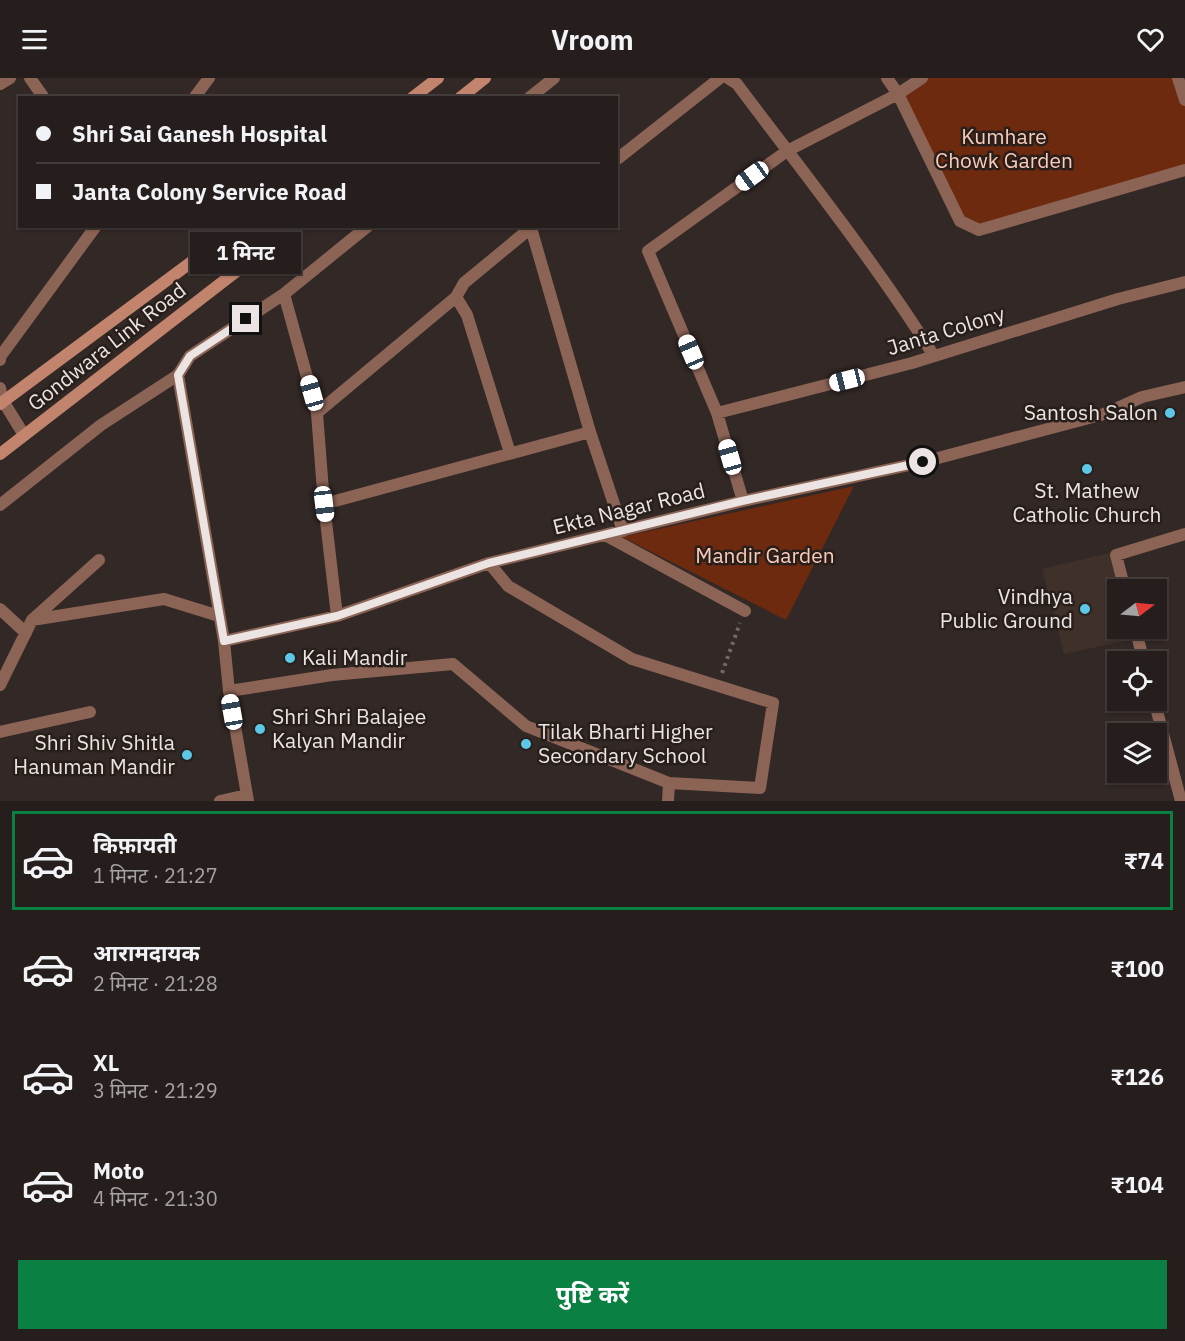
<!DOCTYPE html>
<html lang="hi">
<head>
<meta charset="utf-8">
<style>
  :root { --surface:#261e1c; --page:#2e2725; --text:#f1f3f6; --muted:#a4a2a3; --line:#423c3b; --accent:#0b8043 }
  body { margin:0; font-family:"IBM Plex Sans","Noto Sans Devanagari",sans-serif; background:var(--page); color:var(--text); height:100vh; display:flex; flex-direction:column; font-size:22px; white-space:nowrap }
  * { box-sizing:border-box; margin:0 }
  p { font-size:20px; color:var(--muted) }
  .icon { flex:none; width:33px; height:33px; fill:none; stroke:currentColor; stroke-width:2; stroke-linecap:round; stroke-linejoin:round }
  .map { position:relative; height:723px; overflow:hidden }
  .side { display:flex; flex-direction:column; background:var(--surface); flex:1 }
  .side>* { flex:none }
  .banner { position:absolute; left:18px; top:18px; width:600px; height:132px; border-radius:0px; box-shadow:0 2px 4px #0004,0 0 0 2px var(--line); display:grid; align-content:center; height:132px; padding:0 18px; background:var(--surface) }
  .needle { width:39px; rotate:74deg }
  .controls { position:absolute; left:1107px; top:501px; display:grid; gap:12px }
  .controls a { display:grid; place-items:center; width:60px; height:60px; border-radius:0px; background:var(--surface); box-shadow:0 2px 4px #0004,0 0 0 2px var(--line); font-size:30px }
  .end { position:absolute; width:27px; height:27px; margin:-14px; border:8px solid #ebe4e2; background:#111; box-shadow:0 0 0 3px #111 }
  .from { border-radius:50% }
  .bubble { position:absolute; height:42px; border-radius:0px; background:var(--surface); box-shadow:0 2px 4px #0004,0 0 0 2px var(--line); font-size:20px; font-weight:700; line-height:42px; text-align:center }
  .car { position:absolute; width:18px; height:36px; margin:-18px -9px; border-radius:8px; box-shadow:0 0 4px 2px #0007; background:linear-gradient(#fff 24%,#345 0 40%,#fff 0 76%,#345 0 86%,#fff 0) }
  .banner b { display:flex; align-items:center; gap:21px; height:57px; font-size:22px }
  .banner b+b { border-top:2px solid var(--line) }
  .banner i { width:15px; height:15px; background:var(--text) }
  ul { padding:10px 0 0; list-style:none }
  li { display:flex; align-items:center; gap:18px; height:99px; margin:0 12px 9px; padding:0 6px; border:3px solid transparent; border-radius:0px }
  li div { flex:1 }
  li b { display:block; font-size:22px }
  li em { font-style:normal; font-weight:700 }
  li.on { border-color:var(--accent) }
  li>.icon { width:54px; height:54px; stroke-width:1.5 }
  .cta { display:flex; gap:12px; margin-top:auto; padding:12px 18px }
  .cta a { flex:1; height:69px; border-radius:0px; background:var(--accent); color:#fff; font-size:24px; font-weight:700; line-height:69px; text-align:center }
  header { display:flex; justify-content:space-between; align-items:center; height:78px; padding:0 18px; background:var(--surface); font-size:27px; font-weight:700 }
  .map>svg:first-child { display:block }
  .built { fill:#40302a }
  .green { fill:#6d2a0f }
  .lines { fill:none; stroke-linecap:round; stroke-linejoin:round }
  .path { stroke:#726966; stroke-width:4; stroke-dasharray:3 4.5; stroke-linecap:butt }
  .street { stroke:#8c6456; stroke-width:12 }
  .secondary { stroke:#c3846d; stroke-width:12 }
  .route { stroke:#ebe4e2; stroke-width:8 }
  .poi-dot { fill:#5cc7e7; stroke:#281f1b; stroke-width:2 }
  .labels { text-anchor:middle; stroke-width:5; stroke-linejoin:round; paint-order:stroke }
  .park-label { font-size:21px; fill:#fccab8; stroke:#281f1b }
  .street-label { font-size:21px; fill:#ebe4e2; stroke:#281f1b }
  .poi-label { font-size:21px; fill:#ebe4e2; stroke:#281f1b; text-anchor:end }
</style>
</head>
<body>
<header><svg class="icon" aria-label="menu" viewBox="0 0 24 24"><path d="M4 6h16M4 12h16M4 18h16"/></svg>Vroom<svg class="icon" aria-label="heart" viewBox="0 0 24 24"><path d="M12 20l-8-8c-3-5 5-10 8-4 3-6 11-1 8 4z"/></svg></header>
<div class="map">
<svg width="1185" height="723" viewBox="0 0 1185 723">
  <rect width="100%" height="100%" fill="#322825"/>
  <path class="built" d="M1109,475L1120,511L1118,512V550L1131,551L1134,561L1064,576L1042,491Z"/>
  <path class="green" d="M922,0H1178L1185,22V92L979,152L960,143L898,16Z
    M854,408L786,542L622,459Z"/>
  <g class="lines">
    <path class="path" d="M722,595L740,545"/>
    <path class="street" d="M30,0L44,20
      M728,0L737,6C803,94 875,184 934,278
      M887,0L898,16L960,143L979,152L1185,92
      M1178,0L1185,22
      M0,6L10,0
      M194,20L209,0
      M529,20L554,0
      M616,82L720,0
      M531,150L590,354L623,453
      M284,216L317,335L324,426L337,538
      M456,219L467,237L510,375
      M0,282V279L96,148
      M178,297L224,563L229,613L248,723
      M0,310L3,323L24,357
      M317,335L456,219L464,205L533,148
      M717,335L912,285L1118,221L1185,204
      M743,423L717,335L648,173L787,73L898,16L922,0
      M324,426L590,354
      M0,427L101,347L178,297L190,278L284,216L368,148
      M605,457L745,533
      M1125,512L1116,477L1185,456
      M0,531L26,555
      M32,542L164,521L219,538
      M1135,550L1144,584
      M224,563L337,538L489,485L743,423L923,384L1104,336L1142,319L1185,309
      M0,607L32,542L99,482
      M229,613L332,597L453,586L526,648L669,705L760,710L773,625L632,581L508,508L489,485
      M1154,622L1181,723
      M0,654L90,634
      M220,723L247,717
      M668,723L669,705"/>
    <path class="secondary" d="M412,20L438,0
      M460,20L485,0
      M0,326L240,148
      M0,376L295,148"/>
  </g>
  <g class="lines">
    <path class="route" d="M246,241L190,278L178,297L224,563L337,538L489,485L742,423L923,384"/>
  </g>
  <g class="poi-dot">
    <circle cx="1170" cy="335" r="6"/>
    <circle cx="1087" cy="391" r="6"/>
    <circle cx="1085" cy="531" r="6"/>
    <circle cx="290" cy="580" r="6"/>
    <circle cx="260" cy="651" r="6"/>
    <circle cx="526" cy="666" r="6"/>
    <circle cx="187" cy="677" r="6"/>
  </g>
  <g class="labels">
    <g class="park-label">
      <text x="1004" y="66">Kumhare<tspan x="1004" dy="24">Chowk Garden</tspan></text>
      <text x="765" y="485">Mandir Garden</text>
    </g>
    <g class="street-label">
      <text transform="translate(946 253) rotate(-17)" y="7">Janta Colony</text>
      <text transform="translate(107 269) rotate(-38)" y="7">Gondwara Link Road</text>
      <text transform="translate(629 431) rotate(-14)" y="7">Ekta Nagar Road</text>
    </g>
    <g class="poi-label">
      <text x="1158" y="342">Santosh Salon</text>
      <text x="1087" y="420" text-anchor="middle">St. Mathew<tspan x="1087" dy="24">Catholic Church</tspan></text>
      <text x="1073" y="526">Vindhya<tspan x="1073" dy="24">Public Ground</tspan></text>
      <text x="302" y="587" text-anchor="start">Kali Mandir</text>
      <text x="272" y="646" text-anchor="start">Shri Shri Balajee<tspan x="272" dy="24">Kalyan Mandir</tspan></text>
      <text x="538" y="661" text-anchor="start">Tilak Bharti Higher<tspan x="538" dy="24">Secondary School</tspan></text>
      <text x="175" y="672">Shri Shiv Shitla<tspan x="175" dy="24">Hanuman Mandir</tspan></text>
    </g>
  </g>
</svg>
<div class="controls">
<a><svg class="needle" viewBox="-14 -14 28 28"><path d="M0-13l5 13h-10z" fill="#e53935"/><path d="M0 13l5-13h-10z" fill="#a4a2a3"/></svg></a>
<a><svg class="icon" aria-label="locate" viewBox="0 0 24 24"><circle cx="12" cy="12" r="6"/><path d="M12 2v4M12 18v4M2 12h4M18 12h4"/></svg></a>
<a><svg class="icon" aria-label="layers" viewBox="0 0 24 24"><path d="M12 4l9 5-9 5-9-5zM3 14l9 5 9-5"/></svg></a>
</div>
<i class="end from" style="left:923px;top:384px"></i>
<i class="end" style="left:246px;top:241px"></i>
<div class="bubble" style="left:190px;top:154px;width:111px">1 मिनट</div>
<i class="car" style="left:752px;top:98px;rotate:234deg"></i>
<i class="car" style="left:691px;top:274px;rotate:337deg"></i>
<i class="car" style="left:847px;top:302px;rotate:256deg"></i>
<i class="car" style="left:312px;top:315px;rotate:344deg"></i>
<i class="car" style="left:730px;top:379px;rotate:344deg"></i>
<i class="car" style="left:324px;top:426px;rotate:173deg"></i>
<i class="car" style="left:232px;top:634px;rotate:350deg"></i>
<div class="banner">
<b><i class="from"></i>Shri Sai Ganesh Hospital</b>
<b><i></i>Janta Colony Service Road</b>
</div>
</div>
<section class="side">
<ul>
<li class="on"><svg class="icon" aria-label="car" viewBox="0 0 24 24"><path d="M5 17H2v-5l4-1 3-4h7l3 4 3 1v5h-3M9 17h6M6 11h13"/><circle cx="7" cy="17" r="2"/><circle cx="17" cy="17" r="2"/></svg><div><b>किफ़ायती</b><p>1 मिनट · 21:27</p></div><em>₹74</em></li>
<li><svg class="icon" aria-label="car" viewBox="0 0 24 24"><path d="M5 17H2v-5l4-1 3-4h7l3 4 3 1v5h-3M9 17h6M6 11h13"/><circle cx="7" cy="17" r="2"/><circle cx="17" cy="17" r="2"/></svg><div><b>आरामदायक</b><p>2 मिनट · 21:28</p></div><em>₹100</em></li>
<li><svg class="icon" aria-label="car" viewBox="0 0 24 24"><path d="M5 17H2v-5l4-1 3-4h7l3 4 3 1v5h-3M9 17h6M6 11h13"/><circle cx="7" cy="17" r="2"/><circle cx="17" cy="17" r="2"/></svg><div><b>XL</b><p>3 मिनट · 21:29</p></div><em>₹126</em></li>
<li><svg class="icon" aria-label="car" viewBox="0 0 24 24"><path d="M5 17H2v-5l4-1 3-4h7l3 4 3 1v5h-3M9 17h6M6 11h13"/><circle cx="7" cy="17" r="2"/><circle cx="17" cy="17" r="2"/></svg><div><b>Moto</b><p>4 मिनट · 21:30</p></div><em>₹104</em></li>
</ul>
<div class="cta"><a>पुष्टि करें</a></div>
</section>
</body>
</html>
